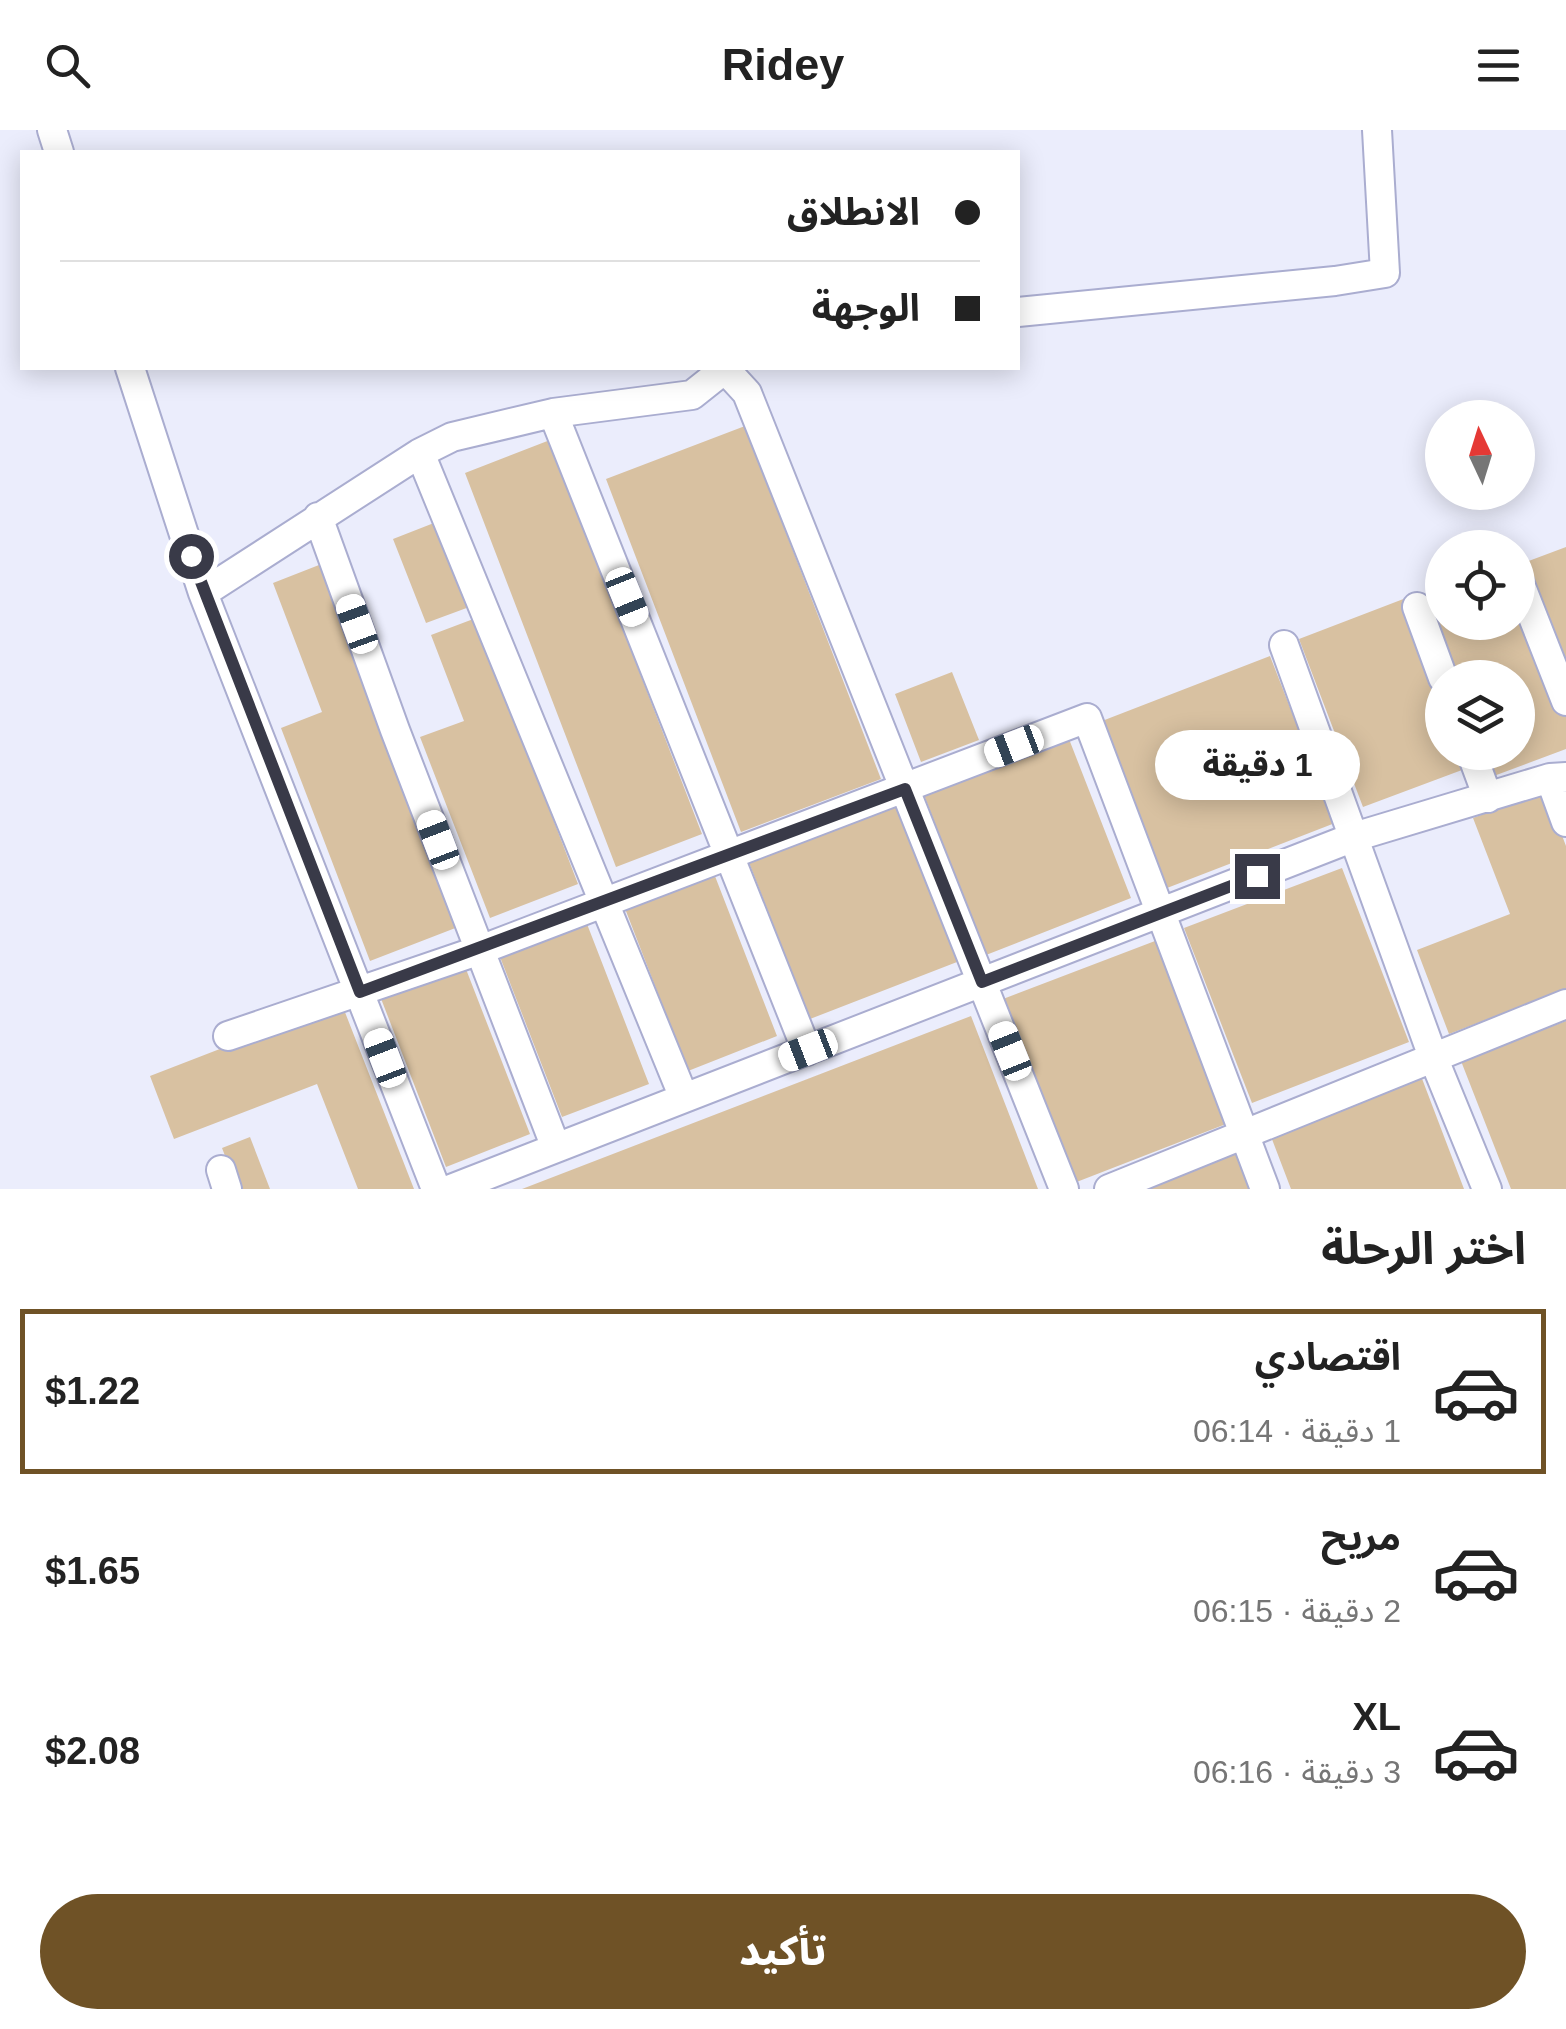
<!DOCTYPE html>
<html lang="ar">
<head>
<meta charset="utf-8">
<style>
  :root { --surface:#fff; --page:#f2f2f2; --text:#222; --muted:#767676; --line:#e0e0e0; --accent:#6f5226 }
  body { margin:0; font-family:Arial,"Noto Sans Arabic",sans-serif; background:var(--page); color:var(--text); direction:rtl; height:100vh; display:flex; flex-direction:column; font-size:38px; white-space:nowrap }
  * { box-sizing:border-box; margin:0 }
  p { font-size:32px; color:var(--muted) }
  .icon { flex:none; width:55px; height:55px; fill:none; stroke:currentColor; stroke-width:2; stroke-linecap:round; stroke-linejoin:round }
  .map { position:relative; height:1059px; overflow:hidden; direction:ltr }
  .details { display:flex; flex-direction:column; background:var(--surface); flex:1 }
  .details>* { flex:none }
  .guide { position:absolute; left:20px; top:20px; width:1000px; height:220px; border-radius:0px; box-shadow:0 5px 25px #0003; direction:rtl; display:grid; align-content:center; height:220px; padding:0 40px; background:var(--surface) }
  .needle { width:65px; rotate:356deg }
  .controls { position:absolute; left:1425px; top:270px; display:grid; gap:20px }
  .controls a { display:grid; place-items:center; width:110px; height:110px; border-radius:50%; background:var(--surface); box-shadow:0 5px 25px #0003; font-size:50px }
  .end { position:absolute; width:45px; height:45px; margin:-22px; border:12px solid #393a48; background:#fff; box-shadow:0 0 0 5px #fff }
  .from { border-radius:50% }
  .bubble { position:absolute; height:70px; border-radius:35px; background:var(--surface); box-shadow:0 5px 25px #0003; font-size:32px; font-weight:800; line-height:70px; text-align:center; direction:rtl }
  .car { position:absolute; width:30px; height:60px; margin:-30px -15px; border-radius:12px; box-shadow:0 0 8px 2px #0007; background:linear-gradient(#fff 24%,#345 0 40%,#fff 0 76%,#345 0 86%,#fff 0) }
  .guide b { display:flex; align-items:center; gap:35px; height:95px; font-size:38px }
  .guide b+b { border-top:2px solid var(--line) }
  .guide i { width:25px; height:25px; background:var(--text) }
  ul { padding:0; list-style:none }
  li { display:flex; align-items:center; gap:30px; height:165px; margin:0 20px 15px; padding:0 20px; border:5px solid transparent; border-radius:0px }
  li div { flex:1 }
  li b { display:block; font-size:38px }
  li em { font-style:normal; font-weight:800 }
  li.on { border-color:var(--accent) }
  li>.icon { width:90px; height:90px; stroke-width:1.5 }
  h2 { padding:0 40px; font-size:45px; line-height:120px }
  .button { display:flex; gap:20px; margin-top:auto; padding:20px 40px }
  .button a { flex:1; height:115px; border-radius:60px; background:var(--accent); color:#fff; font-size:40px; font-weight:800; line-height:115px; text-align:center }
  header { display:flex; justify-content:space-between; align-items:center; height:130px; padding:0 40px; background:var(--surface); font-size:45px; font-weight:800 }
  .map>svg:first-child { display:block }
  .building { fill:#d8c1a1 }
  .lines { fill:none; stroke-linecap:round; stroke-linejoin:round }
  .minor-casing { stroke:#aaadd0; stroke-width:32 }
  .minor { stroke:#fff; stroke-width:28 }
  .route { stroke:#393a48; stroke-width:12 }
</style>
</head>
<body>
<header><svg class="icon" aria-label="menu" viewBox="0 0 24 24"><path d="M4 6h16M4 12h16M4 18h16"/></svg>Ridey<svg class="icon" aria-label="search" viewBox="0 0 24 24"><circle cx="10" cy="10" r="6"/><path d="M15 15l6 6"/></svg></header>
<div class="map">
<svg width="1566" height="1059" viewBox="0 0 1566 1059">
  <rect width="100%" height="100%" fill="#ebedfc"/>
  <path class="building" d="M745,296L881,649L741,702L606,349Z
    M550,310L702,704L616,737L465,343Z
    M439,391L472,476L426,493L393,409Z
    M1566,417V550L1521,434Z
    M319,435L458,797L370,831L281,598L322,582L273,453Z
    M1442,458V492H1518V462L1566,587V619L1491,647L1482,622H1518V548H1453L1422,466Z
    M1406,468L1442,565V622H1465L1470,637L1363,677L1299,509Z
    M476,488L578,754L490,788L420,607L464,591L431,505Z
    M1270,526L1335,693L1167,758L1102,591Z
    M952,542L979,610L921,632L895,564Z
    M1069,609L1131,768L986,825L924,665Z
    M1545,661L1566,716V859L1449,904L1417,820L1510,784L1473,688Z
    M895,672L957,832L810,889L748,730Z
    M1342,738L1409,912L1252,973L1184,798Z
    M713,741L777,906L688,941L624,776Z
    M587,794L649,954L562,987L500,827Z
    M1155,811L1226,994L1074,1053L1003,869Z
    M464,834L530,1004L446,1037L380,866Z
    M341,872L414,1059H358L317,954L174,1009L150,946Z
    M971,886L1038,1059H522Z
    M1566,891V1059H1511L1461,931Z
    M1421,946L1464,1059H1291L1270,1004Z
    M250,1007L270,1059H238L222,1018Z
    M1236,1024L1250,1059H1145Z"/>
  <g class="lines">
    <g class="minor-casing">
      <path id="minor" d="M52,0L59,22
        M1018,182L1335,151L1385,143L1377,0
        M130,238L203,463
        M724,238L747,263L1064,1059
        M553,283L807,921
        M420,323L684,968
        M318,387L395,600L556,1018
        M1518,449L1566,571
        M1417,477L1443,548
        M1284,515L1433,927L1487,1059
        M1471,622L1488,668
        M1550,648L1566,692
        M228,906L480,820L1087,588L1265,1059
        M221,1040L227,1059
        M436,1059L203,463L420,323L452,307L553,283L692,265L726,238
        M451,1059L1354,707L1550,648L1566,647
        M1109,1059L1566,874"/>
    </g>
    <use href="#minor" class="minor"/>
  </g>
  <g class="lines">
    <path class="route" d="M191,426L360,862L905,659L982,852L1257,746"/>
  </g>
</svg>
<div class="controls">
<a><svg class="needle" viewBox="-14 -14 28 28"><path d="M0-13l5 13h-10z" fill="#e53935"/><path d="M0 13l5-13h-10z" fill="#767676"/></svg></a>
<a><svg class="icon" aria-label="locate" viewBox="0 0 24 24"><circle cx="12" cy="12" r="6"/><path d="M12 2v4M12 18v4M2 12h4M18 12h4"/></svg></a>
<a><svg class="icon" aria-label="layers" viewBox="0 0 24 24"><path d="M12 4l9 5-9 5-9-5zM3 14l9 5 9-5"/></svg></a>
</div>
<i class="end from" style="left:191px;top:426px"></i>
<i class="end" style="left:1257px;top:746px"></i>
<div class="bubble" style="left:1155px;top:600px;width:205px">1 دقيقة</div>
<i class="car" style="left:627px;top:467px;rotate:158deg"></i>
<i class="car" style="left:357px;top:494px;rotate:340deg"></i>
<i class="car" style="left:1014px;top:616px;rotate:249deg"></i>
<i class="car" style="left:438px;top:710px;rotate:339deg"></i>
<i class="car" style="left:808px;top:920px;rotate:249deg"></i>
<i class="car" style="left:1010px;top:921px;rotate:338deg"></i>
<i class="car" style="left:385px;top:928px;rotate:339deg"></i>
<div class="guide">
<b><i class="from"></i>الانطلاق</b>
<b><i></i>الوجهة</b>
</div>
</div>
<section class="details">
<h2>اختر الرحلة</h2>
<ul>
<li class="on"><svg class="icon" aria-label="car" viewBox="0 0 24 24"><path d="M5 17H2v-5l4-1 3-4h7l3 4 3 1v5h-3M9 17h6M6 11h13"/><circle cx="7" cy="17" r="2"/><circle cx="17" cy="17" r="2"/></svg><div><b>اقتصادي</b><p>1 دقيقة · 06:14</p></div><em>$1.22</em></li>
<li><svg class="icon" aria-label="car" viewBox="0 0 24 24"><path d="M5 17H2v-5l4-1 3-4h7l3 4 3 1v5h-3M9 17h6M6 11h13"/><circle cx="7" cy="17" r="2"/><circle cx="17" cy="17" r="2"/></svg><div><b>مريح</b><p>2 دقيقة · 06:15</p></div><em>$1.65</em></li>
<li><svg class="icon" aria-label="car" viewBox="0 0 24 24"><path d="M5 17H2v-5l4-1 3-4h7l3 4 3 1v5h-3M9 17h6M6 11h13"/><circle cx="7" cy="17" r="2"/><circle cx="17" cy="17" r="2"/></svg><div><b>XL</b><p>3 دقيقة · 06:16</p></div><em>$2.08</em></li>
</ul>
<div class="button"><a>تأكيد</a></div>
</section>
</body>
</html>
